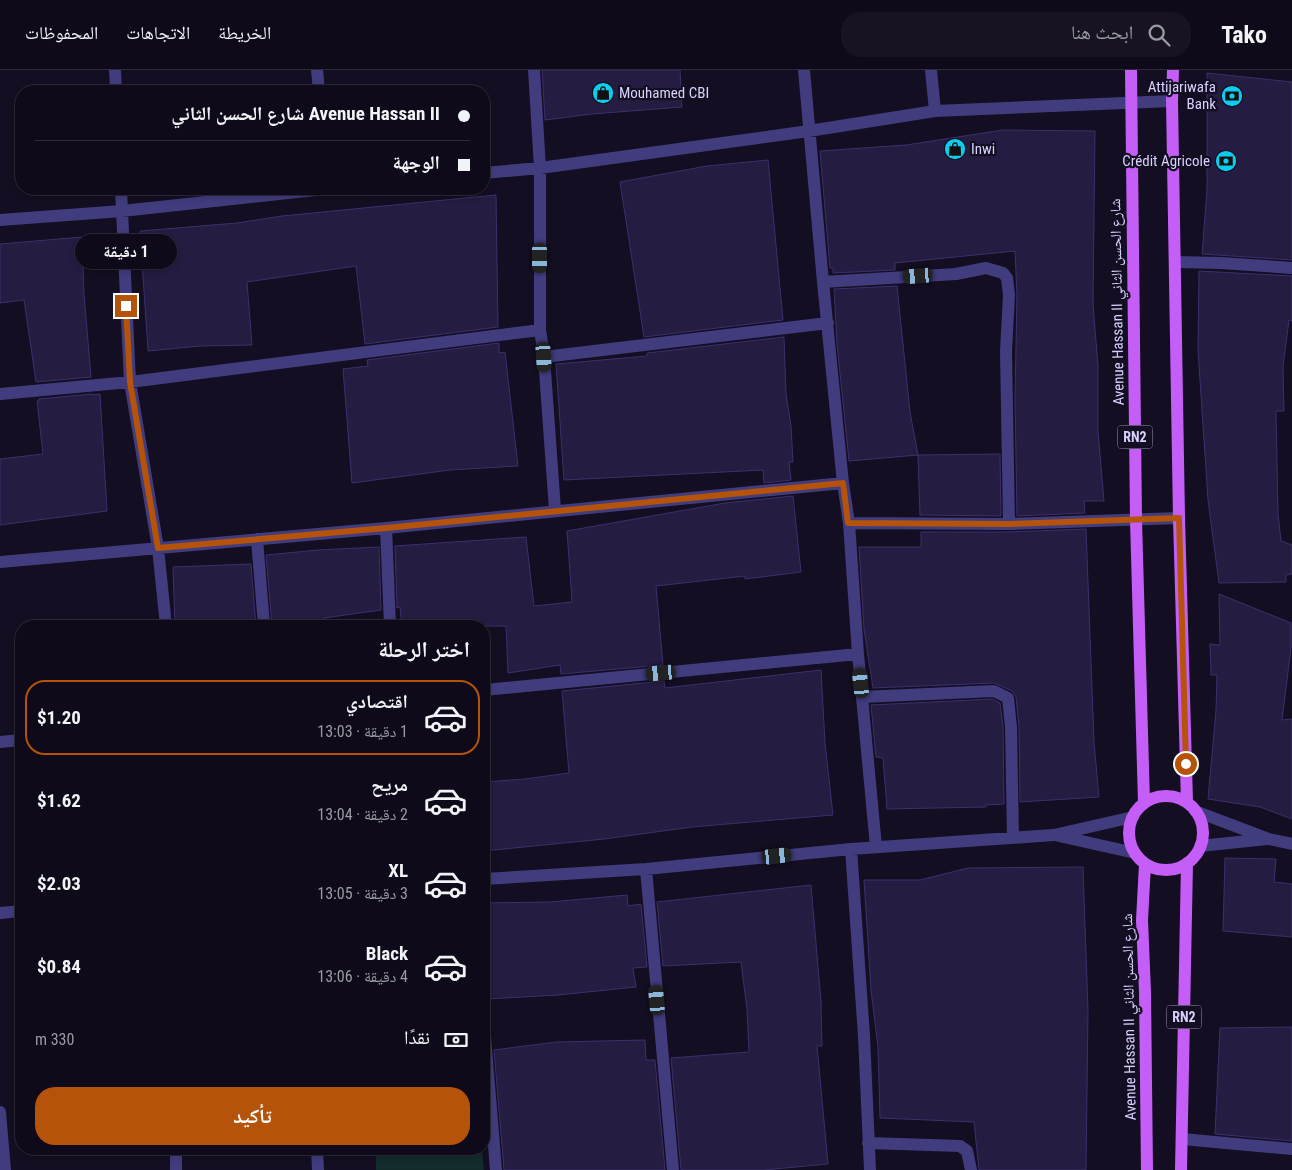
<!DOCTYPE html>
<html lang="ar">
<head>
<meta charset="utf-8">
<style>
  :root { --surface:#0e0a19; --page:#171322; --text:#f1f3f6; --muted:#9b9aa2; --line:#2e2b38; --accent:#b45309 }
  body { margin:0; font-family:"Roboto Condensed","Noto Naskh Arabic",sans-serif; background:var(--page); color:var(--text); direction:rtl; height:100vh; display:flex; flex-direction:column; font-size:19px; white-space:nowrap }
  * { box-sizing:border-box; margin:0 }
  p { font-size:16px; color:var(--muted) }
  .icon { flex:none; width:28px; height:28px; fill:none; stroke:currentColor; stroke-width:2; stroke-linecap:round; stroke-linejoin:round }
  .map { position:relative; flex:1; overflow:hidden; direction:ltr }
  .side { position:absolute; left:15px; top:550px; width:475px; height:535px; display:flex; flex-direction:column; background:var(--surface); border-radius:20px; box-shadow:0 2px 8px #0003,0 0 0 1px var(--line); direction:rtl }
  .side>* { flex:none }
  .hud { position:absolute; left:15px; top:15px; width:475px; height:110px; border-radius:20px; box-shadow:0 2px 8px #0003,0 0 0 1px var(--line); direction:rtl; display:grid; align-content:center; height:110px; padding:0 20px; background:var(--surface) }
  .end { position:absolute; width:22px; height:22px; margin:-11px; border:6px solid #b45309; background:#fff; box-shadow:0 0 0 2px #fff }
  .from { border-radius:50% }
  .bubble { position:absolute; height:35px; border-radius:18px; background:var(--surface); box-shadow:0 2px 8px #0003,0 0 0 1px var(--line); font-size:16px; font-weight:700; line-height:35px; text-align:center; direction:rtl }
  .car { position:absolute; width:15px; height:30px; margin:-15px -8px; border-radius:6px; box-shadow:0 0 4px 1px #0007; background:linear-gradient(#222 24%,#8ab4d8 0 40%,#222 0 76%,#8ab4d8 0 86%,#222 0) }
  .hud b { display:flex; align-items:center; gap:18px; height:48px; font-size:19px }
  .hud b+b { border-top:1px solid var(--line) }
  .hud i { width:12px; height:12px; background:var(--text) }
  ul { padding:0; list-style:none }
  li { display:flex; align-items:center; gap:15px; height:75px; margin:0 10px 8px; padding:0 10px; border:2px solid transparent; border-radius:20px }
  li div { flex:1 }
  li b { display:block; font-size:19px }
  li em { font-style:normal; font-weight:700 }
  li.on { border-color:var(--accent) }
  li>.icon { width:45px; height:45px; stroke-width:1.5 }
  h2 { padding:0 20px; font-size:22px; line-height:60px }
  .pay { display:flex; align-items:center; gap:12px; height:55px; padding:0 20px; font-size:19px }
  .pay p { margin-inline-start:auto }
  .cta { display:flex; gap:10px; margin-top:auto; padding:10px 20px }
  .cta a { flex:1; height:58px; border-radius:20px; background:var(--accent); color:#fff; font-size:20px; font-weight:700; line-height:58px; text-align:center }
  header { display:flex; align-items:center; gap:30px; box-sizing:border-box; height:70px; padding:0 25px; background:var(--surface); border-bottom:1px solid var(--line) }
  header strong { font-size:24px }
  nav { display:flex; gap:28px; margin-inline-start:auto; font-size:18px }
  .search { width:350px; height:45px; background:var(--page); display:flex; align-items:center; gap:12px; box-sizing:border-box; padding:0 18px; border-radius:20px; color:var(--muted); font-size:19px }
  .map>svg:first-child { display:block }
  .green { fill:#122b2b }
  .building { fill:#251c41; stroke:#3e2f6c }
  .lines { fill:none; stroke-linecap:round; stroke-linejoin:round }
  .minor { stroke:#413c7e; stroke-width:12 }
  .primary { stroke:#c55ef7; stroke-width:12 }
  .route { stroke:#b45309; stroke-width:6 }
  .labels { text-anchor:middle; stroke-width:4.5; stroke-linejoin:round; paint-order:stroke }
  .shield { fill:#130e21; stroke:#9d96bb; stroke-width:1 }
  .shield-label { font-size:14px; font-weight:bold; fill:#d8d1fd }
  .poi-label { font-size:15px; fill:#d8d1fd; stroke:#130e21; text-anchor:end }
  .street-label { font-size:15px; fill:#d8d1fd; stroke:#130e21 }
</style>
</head>
<body>
<header>
<strong>Tako</strong>
<div class="search"><svg class="icon" aria-label="search" viewBox="0 0 24 24"><circle cx="10" cy="10" r="6"/><path d="M15 15l6 6"/></svg>ابحث هنا</div>
<nav><a>الخريطة</a><a>الاتجاهات</a><a>المحفوظات</a></nav>
</header>
<div class="map">
<svg width="1292" height="1100" viewBox="0 0 1292 1100">
  <rect width="100%" height="100%" fill="#130e21"/>
  <path class="green" d="M376,1079H482L484,1100H376Z"/>
  <path class="building" d="M542,0H680L682,37L592,44L545,50Z
    M1207,3L1292,12V190L1202,184L1207,120Z
    M1003,60L1095,61L1093,234L1098,296V362L1104,431H1084L1085,443L1017,446L1015,329L1017,225L1015,181L895,193V200L833,203V198H830L820,81L906,75Z
    M768,90L783,250L644,267L620,112L707,96Z
    M496,125L498,257L365,274L356,196L247,212L252,275L200,276L148,281L140,161L237,153L282,146Z
    M82,167L84,224L91,307L36,312L24,230L0,233V174Z
    M1199,201L1292,206V251L1289,250L1283,296L1284,341H1276L1278,444L1281,471L1292,475V504L1286,505V512L1219,513L1208,430L1198,280Z
    M897,216L910,342L918,385L849,391L837,274L834,219Z
    M784,267L786,323L791,356L793,392H789L791,410L764,413L763,400L564,410L556,294L647,286V283Z
    M499,273V283L505,282L518,396L450,400L352,413L343,299L368,296L367,290Z
    M92,324V325L100,324L107,441L0,455V389L43,384L37,331H39V329Z
    M1000,384L1001,446L920,445L918,385Z
    M793,426L801,502L745,509V506L656,516L663,595L561,604L560,595L508,603L506,556H402L400,537L397,538L395,476L526,467L534,536L572,532L567,461L725,433Z
    M1086,459L1094,672L1099,727L1020,732L1019,656L1016,627L1012,621L994,613L873,618L864,559L859,477H921V462H1009Z
    M379,477L381,540L324,548L325,556H272L266,485L318,480Z
    M251,494L256,556H175L173,497Z
    M1219,524L1291,553V578L1282,650L1292,649V749L1260,737L1208,729L1216,640L1217,605H1211L1210,574L1220,575Z
    M821,600L825,673L833,745L692,757L604,769L484,781V712L525,709L569,703L562,621L664,611L665,618Z
    M992,629L1000,633L1003,657L1004,734L986,735V737L887,739L883,688L876,687L871,635Z
    M1225,788L1276,789L1274,812L1292,814V867L1223,861Z
    M1083,797L1088,941L1086,1100H979L974,1052L880,1048L878,977L871,920L864,810H920L968,798Z
    M811,815L821,932L822,976H817L828,1094L764,1100H681L671,988L749,982L747,939L741,892L663,896L657,832Z
    M627,825L628,836L641,834L647,897L633,898L636,917L558,925L487,929L484,898V833L550,832Z
    M1292,957V1071L1215,1064L1220,958Z
    M645,970L646,990H655L665,1100H504L494,980L556,972Z"/>
  <g class="lines">
    <path class="minor" d="M115,0L116,21
      M317,0L319,21
      M534,0L540,98V260L544,287L555,440
      M804,0L823,212L843,413L849,453L858,584L876,777
      M931,0L935,41
      M484,103L540,98L809,61L935,41L1172,31
      M121,119L130,312L158,478L166,556
      M0,150L122,141L325,119
      M1175,192L1221,193L1292,198
      M823,212L956,204L986,198L1003,203L1007,208L1009,225L1006,281L1009,454
      M544,287L828,253
      M0,324L130,312L540,260
      M849,453L1009,454L1179,448
      M386,458L390,556
      M257,469L264,556
      M0,492L386,458L843,413
      M484,620L858,584
      M862,627L994,621L1008,628L1011,657L1013,768
      M0,672L21,670
      M1195,741L1269,769L1292,774
      M1059,766L1135,783
      M1200,776L1267,769
      M851,779L864,966L870,1100
      M646,799L673,1100
      M484,809L646,799L851,779L1054,765L1133,747
      M0,843L21,841
      M484,954L496,1100
      M0,1042L5,1100
      M1182,1069L1292,1079
      M868,1073L960,1076L967,1081L971,1100
      M176,1079V1100
      M317,1079L318,1100"/>
    <path class="primary" d="M1131,0L1136,450L1144,733
      M1173,0L1172,31L1179,448L1187,732
      M1129 763a37 37 0 1 1 74 0a37 37 0 1 1-74 0Z
      M1145,794L1142,850L1145,922L1147,1100
      M1181,1100L1187,793"/>
  </g>
  <g class="lines">
    <path class="route" d="M126,236L130,312L158,478L386,458L843,413L848,453L1009,454L1179,448L1186,694"/>
  </g>
  <defs>
    <g id="shop-disc" transform="scale(1.125)"><circle r="9.5" fill="#0ccdee" stroke="#130e21"/><path d="M-5-2.5h2.3a2.7 3.5 0 0 1 5.4 0H5L5.5 6h-11ZM-1.5-2.5h3a1.5 2.3 0 0 0-3 0Z" fill="#111"/></g>
    <g id="bank-disc" transform="scale(1.125)"><circle r="9.5" fill="#0ccdee" stroke="#130e21"/><path d="M-6-4H6V4H-6ZM0-2.3a2.3 2.3 0 1 0 0 4.6a2.3 2.3 0 1 0 0-4.6Z" fill="#111"/></g>
  </defs>
  <g fill-rule="evenodd">
    <use href="#shop-disc" x="603" y="23"/>
    <use href="#bank-disc" x="1232" y="26"/>
    <use href="#shop-disc" x="955" y="79"/>
    <use href="#bank-disc" x="1226" y="91"/>
  </g>
  <g class="labels">
    <g class="shield">
      <rect x="1117.5" y="355.5" width="35" height="23" rx="4"/>
      <rect x="1166.5" y="935.5" width="35" height="23" rx="4"/>
    </g>
    <g class="shield-label">
      <text x="1135" y="372">RN2</text>
      <text x="1184" y="952">RN2</text>
    </g>
    <g class="poi-label">
      <text x="1216" y="22">Attijariwafa<tspan x="1216" dy="17">Bank</tspan></text>
      <text x="619" y="28" text-anchor="start">Mouhamed CBI</text>
      <text x="971" y="84" text-anchor="start">Inwi</text>
      <text x="1210" y="96">Crédit Agricole</text>
    </g>
    <g class="street-label">
      <text transform="translate(1117 232) rotate(-91)" y="5">Avenue Hassan II شارع الحسن الثاني</text>
      <text transform="translate(1129 947) rotate(-91)" y="5">Avenue Hassan II شارع الحسن الثاني</text>
    </g>
  </g>
</svg>
<i class="end from" style="left:1186px;top:694px"></i>
<i class="end" style="left:126px;top:236px"></i>
<div class="bubble" style="left:75px;top:164px;width:102px">1 دقيقة</div>
<i class="car" style="left:540px;top:188px;rotate:180deg"></i>
<i class="car" style="left:918px;top:206px;rotate:266deg"></i>
<i class="car" style="left:544px;top:287px;rotate:176deg"></i>
<i class="car" style="left:661px;top:603px;rotate:265deg"></i>
<i class="car" style="left:861px;top:613px;rotate:354deg"></i>
<i class="car" style="left:777px;top:786px;rotate:84deg"></i>
<i class="car" style="left:657px;top:930px;rotate:355deg"></i>
<div class="hud">
<b><i class="from"></i>Avenue Hassan II شارع الحسن الثاني</b>
<b><i></i>الوجهة</b>
</div>
<section class="side">
<h2>اختر الرحلة</h2>
<ul>
<li class="on"><svg class="icon" aria-label="car" viewBox="0 0 24 24"><path d="M5 17H2v-5l4-1 3-4h7l3 4 3 1v5h-3M9 17h6M6 11h13"/><circle cx="7" cy="17" r="2"/><circle cx="17" cy="17" r="2"/></svg><div><b>اقتصادي</b><p>1 دقيقة · 13:03</p></div><em>$1.20</em></li>
<li><svg class="icon" aria-label="car" viewBox="0 0 24 24"><path d="M5 17H2v-5l4-1 3-4h7l3 4 3 1v5h-3M9 17h6M6 11h13"/><circle cx="7" cy="17" r="2"/><circle cx="17" cy="17" r="2"/></svg><div><b>مريح</b><p>2 دقيقة · 13:04</p></div><em>$1.62</em></li>
<li><svg class="icon" aria-label="car" viewBox="0 0 24 24"><path d="M5 17H2v-5l4-1 3-4h7l3 4 3 1v5h-3M9 17h6M6 11h13"/><circle cx="7" cy="17" r="2"/><circle cx="17" cy="17" r="2"/></svg><div><b>XL</b><p>3 دقيقة · 13:05</p></div><em>$2.03</em></li>
<li><svg class="icon" aria-label="car" viewBox="0 0 24 24"><path d="M5 17H2v-5l4-1 3-4h7l3 4 3 1v5h-3M9 17h6M6 11h13"/><circle cx="7" cy="17" r="2"/><circle cx="17" cy="17" r="2"/></svg><div><b>Black</b><p>4 دقيقة · 13:06</p></div><em>$0.84</em></li>
</ul>
<div class="pay"><svg class="icon" aria-label="cash" viewBox="0 0 24 24"><path d="M3 7h18v10H3z"/><circle cx="12" cy="12" r="2"/></svg>نقدًا<p>330 m</p></div>
<div class="cta"><a>تأكيد</a></div>
</section>
</div>
</body>
</html>
